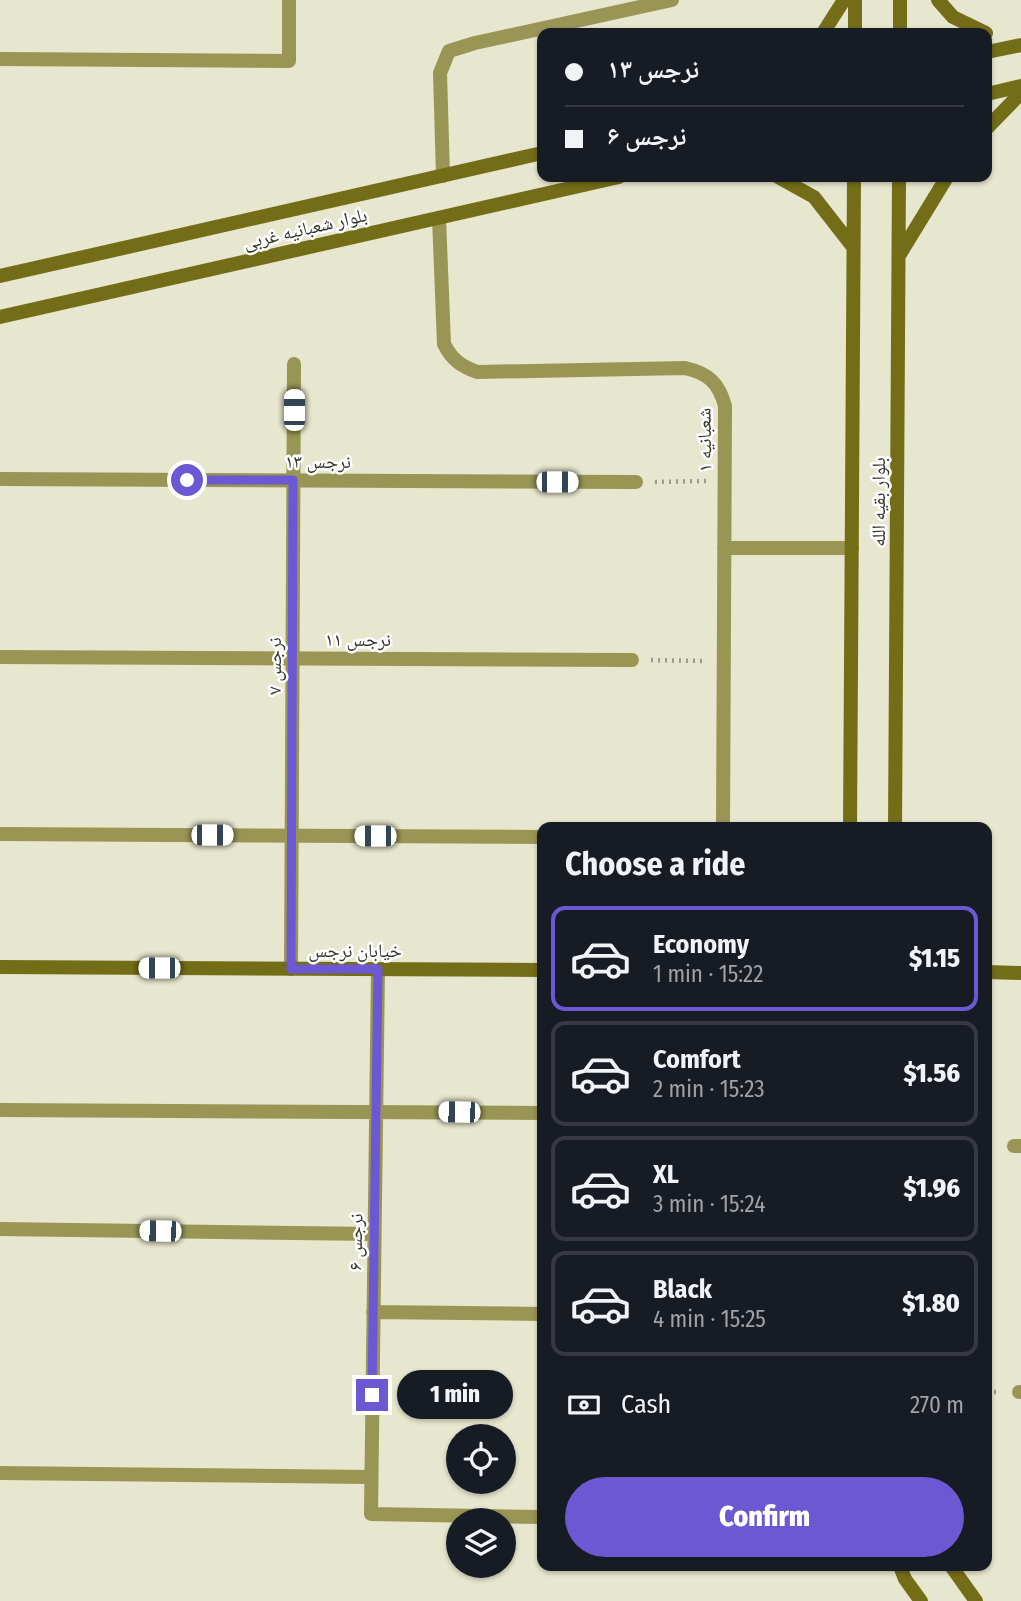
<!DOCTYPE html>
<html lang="en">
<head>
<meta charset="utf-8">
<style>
  :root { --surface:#171b24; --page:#20242c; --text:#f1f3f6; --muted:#9ea1a6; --line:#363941; --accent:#6c58d2 }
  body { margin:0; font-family:"Fira Sans Condensed","Noto Naskh Arabic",sans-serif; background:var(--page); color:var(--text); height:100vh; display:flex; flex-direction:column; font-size:26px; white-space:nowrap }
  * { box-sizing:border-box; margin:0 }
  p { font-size:23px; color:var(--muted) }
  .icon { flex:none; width:38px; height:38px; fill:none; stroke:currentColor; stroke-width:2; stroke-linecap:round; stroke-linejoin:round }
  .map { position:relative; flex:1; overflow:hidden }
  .details { position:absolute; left:537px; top:822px; width:455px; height:749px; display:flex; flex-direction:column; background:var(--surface); border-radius:14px; box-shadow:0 2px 5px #0004 }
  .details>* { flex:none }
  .top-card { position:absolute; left:537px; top:28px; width:455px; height:154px; border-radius:14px; box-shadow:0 2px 5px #0004; display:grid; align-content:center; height:154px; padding:0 28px; background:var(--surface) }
  .fabs { position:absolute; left:446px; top:1424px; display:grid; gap:14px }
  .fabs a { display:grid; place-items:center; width:70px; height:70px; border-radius:50%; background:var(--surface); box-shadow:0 2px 5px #0004; font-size:35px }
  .end { position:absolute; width:32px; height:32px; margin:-16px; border:9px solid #6c58d2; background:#fff; box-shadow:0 0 0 4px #fff }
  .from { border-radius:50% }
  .bubble { position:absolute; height:49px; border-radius:24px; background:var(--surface); box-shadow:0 2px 5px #0004; font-size:23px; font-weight:800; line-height:49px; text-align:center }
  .car { position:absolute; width:21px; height:42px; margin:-21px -10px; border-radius:9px; box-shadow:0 0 5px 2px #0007; background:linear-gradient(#fff 24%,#345 0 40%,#fff 0 76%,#345 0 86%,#fff 0) }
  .top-card b { display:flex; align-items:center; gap:24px; height:66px; font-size:26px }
  .top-card b+b { border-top:2px solid var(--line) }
  .top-card i { width:18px; height:18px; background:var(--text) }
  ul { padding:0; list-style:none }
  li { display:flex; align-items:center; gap:21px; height:105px; margin:0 14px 10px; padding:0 14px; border:4px solid var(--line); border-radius:14px }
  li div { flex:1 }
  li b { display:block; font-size:26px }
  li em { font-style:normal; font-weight:800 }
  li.selected { border-color:var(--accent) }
  li>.icon { width:63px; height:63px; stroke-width:1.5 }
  h2 { padding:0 28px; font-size:32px; line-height:84px }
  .pay { display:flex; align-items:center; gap:18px; height:77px; padding:0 28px; font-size:26px }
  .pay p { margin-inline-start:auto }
  .button { display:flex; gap:14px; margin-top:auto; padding:14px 28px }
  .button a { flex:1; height:80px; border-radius:42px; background:var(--accent); color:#fff; font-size:28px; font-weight:800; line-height:80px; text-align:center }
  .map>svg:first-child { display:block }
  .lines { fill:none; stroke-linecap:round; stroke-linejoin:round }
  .path { stroke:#9b9b89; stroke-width:4.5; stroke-dasharray:2 5; stroke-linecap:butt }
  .street { stroke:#999555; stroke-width:14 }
  .secondary { stroke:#736d17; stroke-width:14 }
  .route { stroke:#6c58d2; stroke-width:9 }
  .labels { text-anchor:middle; stroke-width:5; stroke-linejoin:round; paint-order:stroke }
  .street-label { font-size:19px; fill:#35352b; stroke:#fff }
</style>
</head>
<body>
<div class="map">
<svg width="1021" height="1601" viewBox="0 0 1021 1601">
  <rect width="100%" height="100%" fill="#e7e6ce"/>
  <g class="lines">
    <path class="path" d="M655,482L706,481
      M651,660L705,661
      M987,1392H1000"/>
    <path class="street" d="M0,59L289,61V0
      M443,176L440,73L449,51L475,43L672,0
      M439,218L444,344C452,360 461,366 477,372L685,368C708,373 719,383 725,406L723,828
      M0,479L636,482
      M724,548H852
      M0,657L632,660
      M0,834L542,837
      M291,969L294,364
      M378,969L371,1514L542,1517
      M0,1110L542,1113
      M1014,1146H1021
      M0,1229L374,1234
      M373,1312L542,1314
      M1019,1392H1021
      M0,1473L371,1477"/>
    <path class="secondary" d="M938,0L953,17L986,33
      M823,33L844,0
      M855,33V0
      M900,33V0
      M987,52L1021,45
      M987,94L1021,86
      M987,128L1021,93
      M778,177L814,197L853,247
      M900,254L947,177
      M0,276L542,153
      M0,317L619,177
      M850,828L854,177
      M895,828L899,177
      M0,967L542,970
      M987,972L1021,973
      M900,1566L905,1579L921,1601
      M951,1566L976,1601"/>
  </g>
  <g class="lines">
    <path class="route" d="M187,480H293L291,969H378L372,1395"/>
  </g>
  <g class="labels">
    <g class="street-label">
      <text transform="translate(305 228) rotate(-13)" y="7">بلوار شعبانیه غربی</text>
      <text transform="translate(704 440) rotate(-91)" y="7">شعبانیه ۱</text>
      <text x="318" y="468">نرجس ۱۳</text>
      <text transform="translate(878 502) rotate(-90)" y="7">بلوار بقیه الله</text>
      <text x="358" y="646">نرجس ۱۱</text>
      <text transform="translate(274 666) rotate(-90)" y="7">نرجس ۷</text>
      <text x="355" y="957">خیابان نرجس</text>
      <text transform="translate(355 1242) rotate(-89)" y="7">نرجس ۶</text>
    </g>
  </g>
</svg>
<div class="fabs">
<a><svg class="icon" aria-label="locate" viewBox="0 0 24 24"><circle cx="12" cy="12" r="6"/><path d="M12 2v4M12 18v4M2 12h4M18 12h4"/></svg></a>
<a><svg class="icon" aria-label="layers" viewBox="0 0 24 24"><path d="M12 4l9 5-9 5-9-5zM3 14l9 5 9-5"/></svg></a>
</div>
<i class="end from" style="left:187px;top:480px"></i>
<i class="end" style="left:372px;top:1395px"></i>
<div class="bubble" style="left:397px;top:1370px;width:116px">1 min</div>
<i class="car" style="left:294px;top:410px;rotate:0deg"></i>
<i class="car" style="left:557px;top:482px;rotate:90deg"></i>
<i class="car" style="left:212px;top:835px;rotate:90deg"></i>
<i class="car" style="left:375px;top:836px;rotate:270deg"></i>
<i class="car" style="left:159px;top:968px;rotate:270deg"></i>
<i class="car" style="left:459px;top:1112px;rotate:271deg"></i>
<i class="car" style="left:160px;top:1231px;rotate:271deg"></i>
<div class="top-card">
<b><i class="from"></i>نرجس ۱۳</b>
<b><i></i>نرجس ۶</b>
</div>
<section class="details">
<h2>Choose a ride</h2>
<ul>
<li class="selected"><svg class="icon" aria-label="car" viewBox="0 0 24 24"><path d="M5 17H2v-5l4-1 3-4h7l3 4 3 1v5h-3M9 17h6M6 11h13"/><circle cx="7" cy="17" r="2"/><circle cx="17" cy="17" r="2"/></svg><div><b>Economy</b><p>1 min · 15:22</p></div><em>$1.15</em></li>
<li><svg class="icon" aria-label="car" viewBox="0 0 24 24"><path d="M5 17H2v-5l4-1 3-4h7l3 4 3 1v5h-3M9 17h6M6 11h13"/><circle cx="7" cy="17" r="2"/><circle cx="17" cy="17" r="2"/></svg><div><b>Comfort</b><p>2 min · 15:23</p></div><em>$1.56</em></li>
<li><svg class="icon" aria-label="car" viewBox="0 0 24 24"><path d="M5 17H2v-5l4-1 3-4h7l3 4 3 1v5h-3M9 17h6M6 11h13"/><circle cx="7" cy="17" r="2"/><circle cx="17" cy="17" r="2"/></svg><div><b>XL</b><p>3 min · 15:24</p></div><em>$1.96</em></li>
<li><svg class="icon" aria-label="car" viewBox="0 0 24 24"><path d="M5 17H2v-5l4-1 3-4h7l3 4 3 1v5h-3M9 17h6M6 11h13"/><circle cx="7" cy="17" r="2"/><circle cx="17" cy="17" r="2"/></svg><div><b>Black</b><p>4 min · 15:25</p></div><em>$1.80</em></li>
</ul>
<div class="pay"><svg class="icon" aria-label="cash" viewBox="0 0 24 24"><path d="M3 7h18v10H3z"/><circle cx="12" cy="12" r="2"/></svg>Cash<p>270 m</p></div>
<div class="button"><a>Confirm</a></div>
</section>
</div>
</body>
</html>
